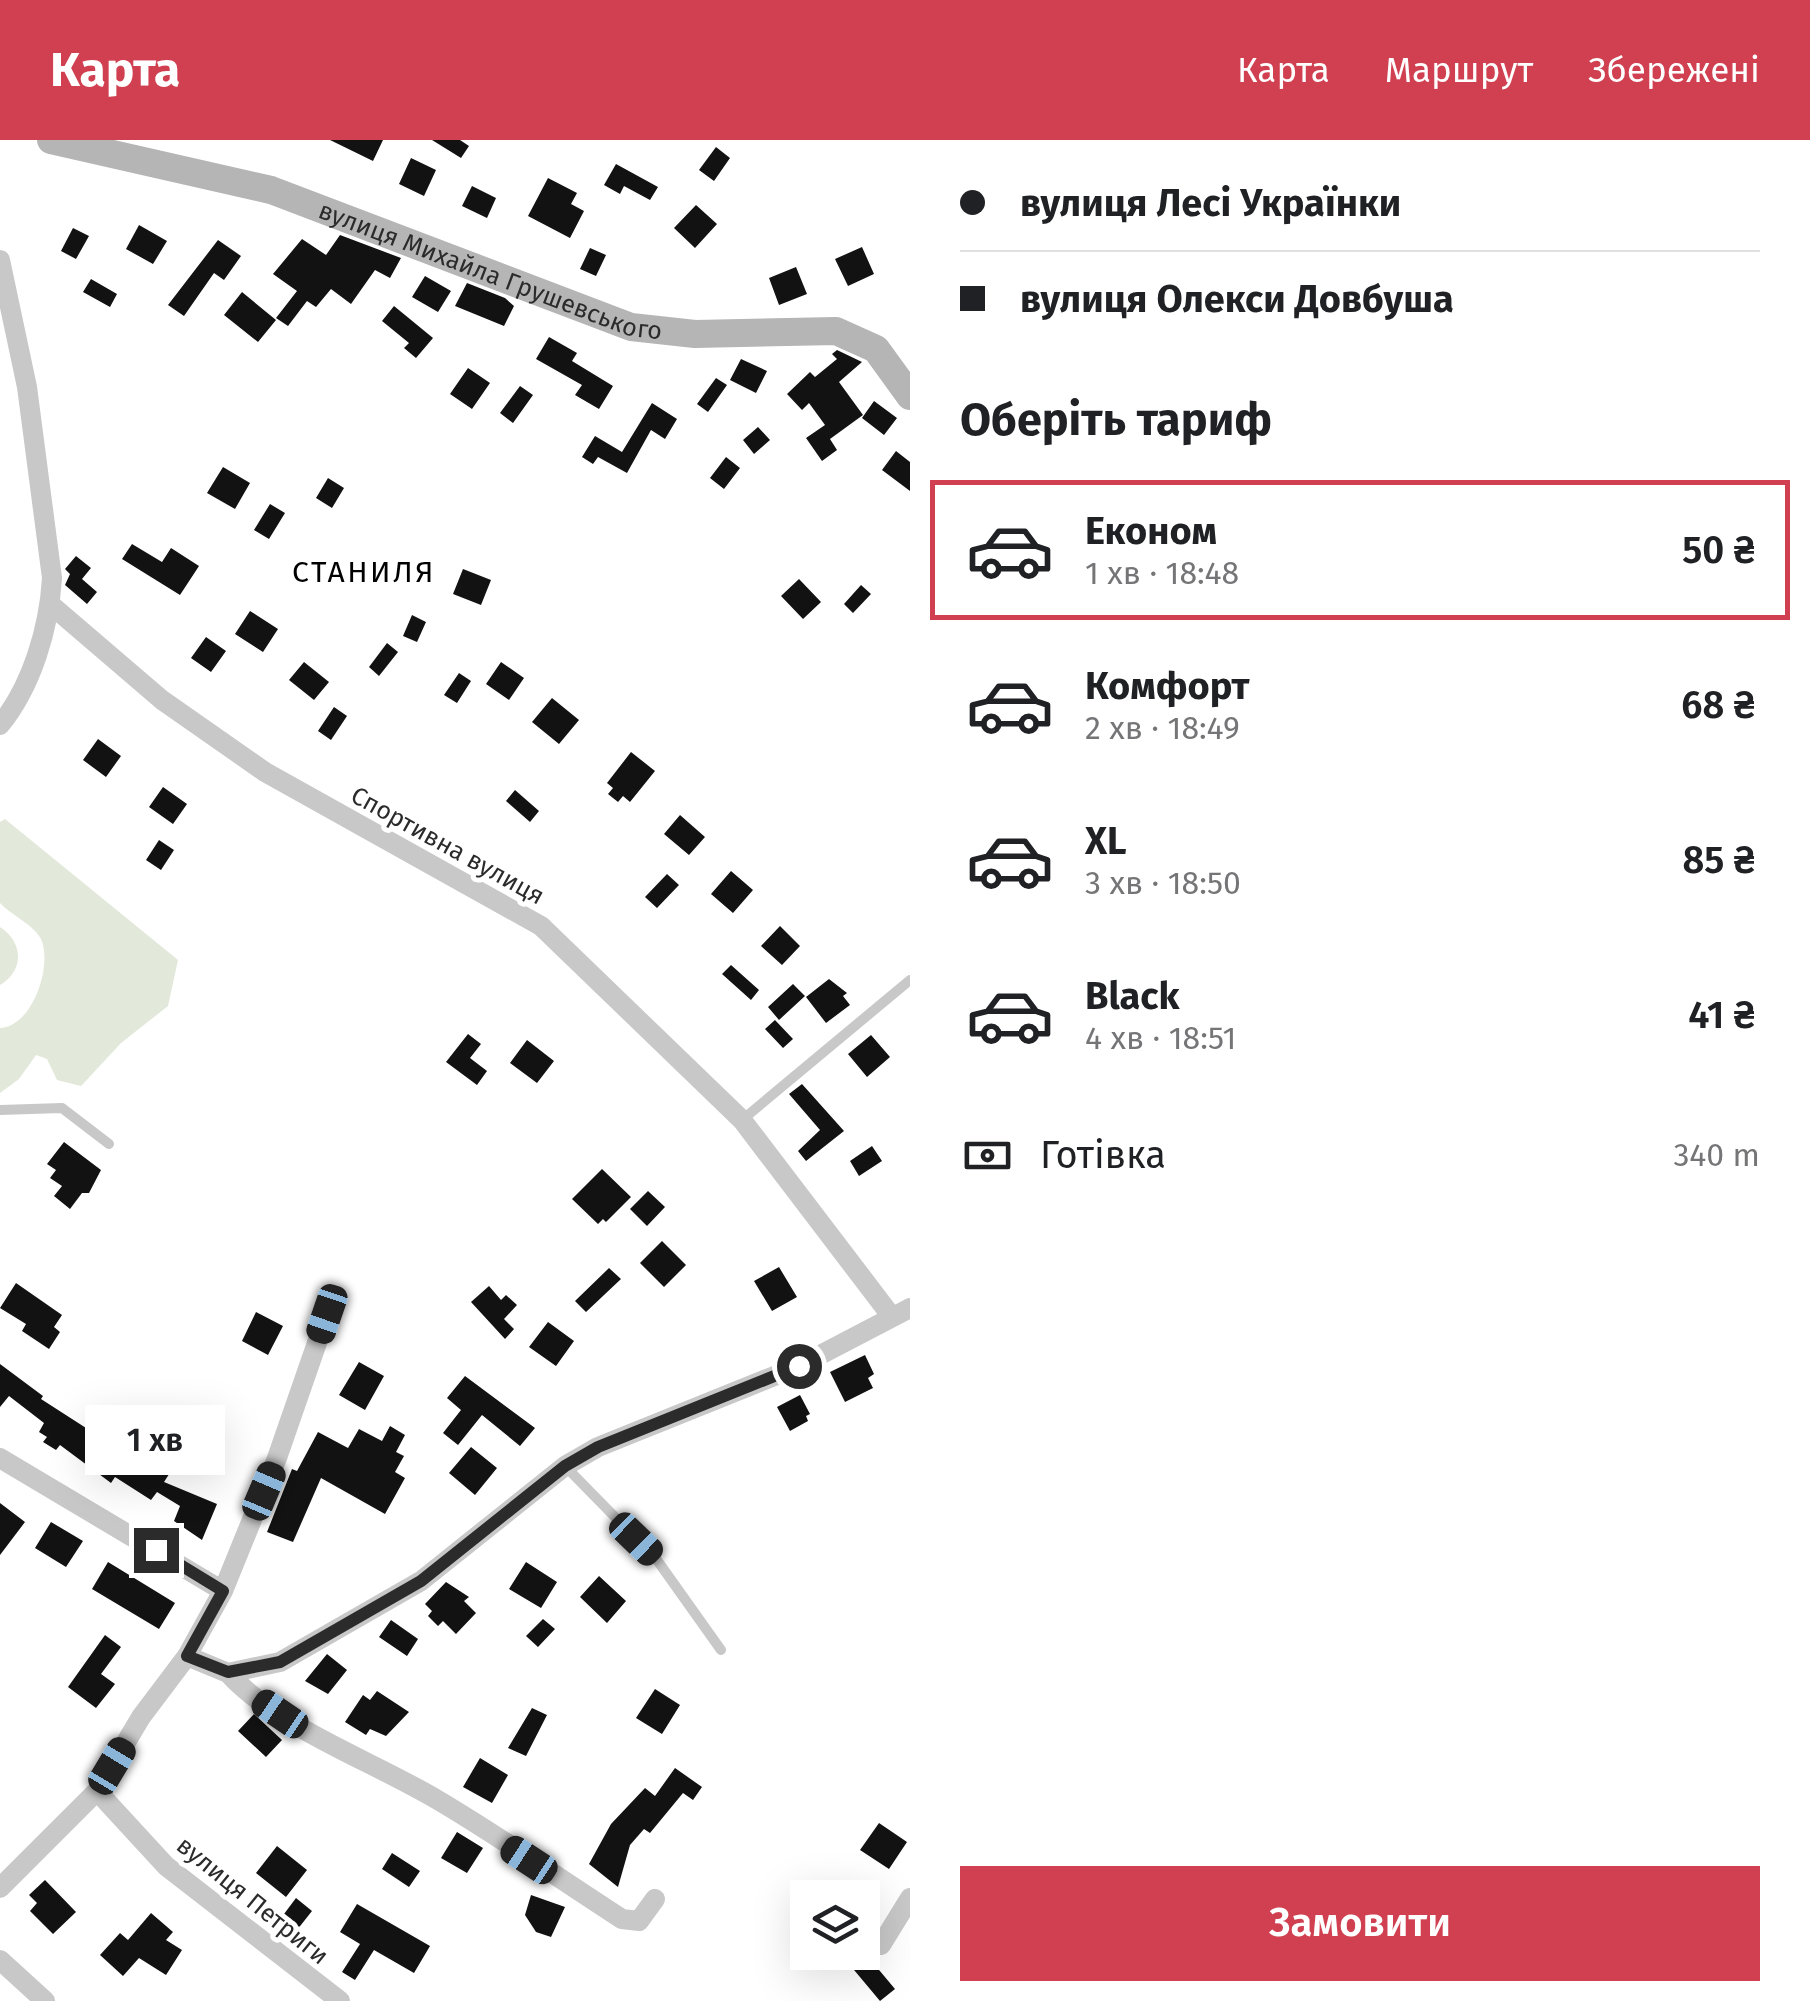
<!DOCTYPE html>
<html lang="uk">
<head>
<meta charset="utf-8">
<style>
  :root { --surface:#fff; --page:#f2f2f2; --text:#202124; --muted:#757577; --line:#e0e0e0; --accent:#d04051 }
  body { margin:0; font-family:"Fira Sans",sans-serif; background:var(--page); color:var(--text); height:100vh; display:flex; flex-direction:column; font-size:38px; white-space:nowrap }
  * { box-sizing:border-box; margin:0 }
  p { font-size:32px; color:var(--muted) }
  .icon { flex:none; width:55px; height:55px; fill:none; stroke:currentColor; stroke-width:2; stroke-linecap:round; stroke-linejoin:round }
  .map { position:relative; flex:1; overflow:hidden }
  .drawer { display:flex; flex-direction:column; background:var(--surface); width:900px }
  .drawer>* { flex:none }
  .guide { display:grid; align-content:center; height:220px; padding:0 50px; background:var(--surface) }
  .fabs { position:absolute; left:790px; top:1740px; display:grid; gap:20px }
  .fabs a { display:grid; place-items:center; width:90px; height:90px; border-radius:0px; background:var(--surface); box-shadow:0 10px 40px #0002; font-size:50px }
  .end { position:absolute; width:45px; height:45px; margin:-22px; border:12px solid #2b2b2b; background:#fff; box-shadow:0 0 0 5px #fff }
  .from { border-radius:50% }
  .bubble { position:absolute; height:70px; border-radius:0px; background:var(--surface); box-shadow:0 10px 40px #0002; font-size:32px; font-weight:600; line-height:70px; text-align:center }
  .car { position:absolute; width:30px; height:60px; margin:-30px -15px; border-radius:12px; box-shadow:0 0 8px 2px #0007; background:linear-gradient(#222 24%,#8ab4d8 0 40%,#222 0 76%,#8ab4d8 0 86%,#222 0) }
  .guide b { display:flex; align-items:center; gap:35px; height:95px; font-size:38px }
  .guide b+b { border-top:2px solid var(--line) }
  .guide i { width:25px; height:25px; background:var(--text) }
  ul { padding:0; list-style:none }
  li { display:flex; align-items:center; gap:30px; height:140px; margin:0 20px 15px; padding:0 30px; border:5px solid transparent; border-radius:0px }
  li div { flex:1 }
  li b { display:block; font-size:38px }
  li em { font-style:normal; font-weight:600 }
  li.on { border-color:var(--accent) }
  li>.icon { width:90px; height:90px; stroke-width:1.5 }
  h2 { padding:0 50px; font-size:45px; line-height:120px }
  .pay { display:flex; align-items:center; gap:25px; height:110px; padding:0 50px; font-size:38px }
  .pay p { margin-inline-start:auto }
  .cta { display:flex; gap:20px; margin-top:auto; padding:20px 50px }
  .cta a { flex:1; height:115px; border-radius:0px; background:var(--accent); color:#fff; font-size:40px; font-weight:600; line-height:115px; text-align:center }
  header { display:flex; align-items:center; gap:60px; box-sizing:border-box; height:140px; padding:0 50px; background:var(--accent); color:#fff }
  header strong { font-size:48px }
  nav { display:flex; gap:55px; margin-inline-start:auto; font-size:35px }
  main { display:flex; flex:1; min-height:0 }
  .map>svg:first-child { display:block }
  .green { fill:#e2e8da }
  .building { fill:#121212 }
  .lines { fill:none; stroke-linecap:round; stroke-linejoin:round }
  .lane { stroke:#c8c8c8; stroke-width:10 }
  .street { stroke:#c8c8c8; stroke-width:20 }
  .secondary { stroke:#b5b5b5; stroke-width:28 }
  .route { stroke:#2b2b2b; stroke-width:12 }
  .labels { text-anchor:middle; stroke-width:10; stroke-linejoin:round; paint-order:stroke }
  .street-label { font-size:25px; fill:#2b2b2b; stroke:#fff }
  .quarter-label { font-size:30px; letter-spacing:2.5px; fill:#000; stroke:#fff }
</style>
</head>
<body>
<header>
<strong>Карта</strong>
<nav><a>Карта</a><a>Маршрут</a><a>Збережені</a></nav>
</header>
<main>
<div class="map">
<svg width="910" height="1861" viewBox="0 0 910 1861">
  <rect width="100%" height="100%" fill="#fff"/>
  <path class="green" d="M5,679L178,820L168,866L121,903L81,946L57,940L47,919L36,915L19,939L0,953V888C32,887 53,826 41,799C34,785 11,775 0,763V682Z
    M0,787C23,802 25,830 0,845Z"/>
  <path class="building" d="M330,0H383L373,21Z
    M432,0H460L469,6L461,18Z
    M716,7L730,18L714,41L699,30Z
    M411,18L436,30L424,56L399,44Z
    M616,24L658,47L650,60L624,46L620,54L604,45Z
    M548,38L577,53L571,64L584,71L570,98L528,76Z
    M472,46L496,58L487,78L462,66Z
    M696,65L717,84L695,108L674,88Z
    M139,85L167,101L153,124L126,109Z
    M73,88L89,96L76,119L61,111Z
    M340,95L401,118L390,138L375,130L351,164L331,149L316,167L307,161L288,186L276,178L297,151L273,134L302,99L326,115Z
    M218,100L241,116L224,140L214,133L184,176L168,165Z
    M862,107L874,134L848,146L835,119Z
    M590,108L606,115L596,136L580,129Z
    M796,127L807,154L779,165L769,138Z
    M425,136L451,151L438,172L412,157Z
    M91,139L117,154L110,167L83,152Z
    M467,143L505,158L514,166L504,186L455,166Z
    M242,152L276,180L258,202L224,175Z
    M394,166L433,198L416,218L404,208L409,203L382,181Z
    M549,197L577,213L572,221L613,246L599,269L575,255L582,245L536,219Z
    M837,210L862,222L839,242L863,275L830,299L837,310L822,321L806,298L825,285L809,263L802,270L787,254L810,232L815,237L837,219L832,214Z
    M741,219L767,231L756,253L730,240Z
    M468,228L490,243L472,269L450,254Z
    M716,238L727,245L708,272L697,264Z
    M520,246L533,255L513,283L500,273Z
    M874,261L897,278L884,295L862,278Z
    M652,263L677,279L665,299L651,290L627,333L598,317L593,324L582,317L595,296L622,312Z
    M758,287L770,300L754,314L743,300Z
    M896,311L910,322V351L882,330Z
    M726,317L740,328L724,349L710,338Z
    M223,327L250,343L235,369L207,353Z
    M328,338L344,348L332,368L316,358Z
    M270,364L285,373L269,399L254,390Z
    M132,404L162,422L171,408L199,426L180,455L122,419Z
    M76,416L91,428L82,439L97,452L87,464L65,445L70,434L65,429Z
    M463,429L491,440L481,465L453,454Z
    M799,439L821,462L803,479L781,456Z
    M861,445L871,454L853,473L844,464Z
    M250,471L278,489L263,512L235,494Z
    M412,475L426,482L417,502L403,496Z
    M206,497L226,511L211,532L191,518Z
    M387,503L398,512L379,536L369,527Z
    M304,522L329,542L314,560L289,540Z
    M501,522L524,538L509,560L486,544Z
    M459,533L471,541L457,563L444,555Z
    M552,558L579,580L559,604L532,582Z
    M334,567L347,576L331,600L318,591Z
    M98,599L121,616L106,637L83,620Z
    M631,612L655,631L630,662L623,656L618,662L608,654L613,648L607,643Z
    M163,647L187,664L173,684L149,667Z
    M515,650L539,671L530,682L506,661Z
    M680,675L705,697L689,715L664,694Z
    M159,700L174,710L161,730L146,720Z
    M731,731L753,750L733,773L711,754Z
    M667,734L679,745L657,768L645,757Z
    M780,786L800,806L782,825L761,806Z
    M731,825L759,850L751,860L722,834Z
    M829,839L847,853L843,856L850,865L826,883L806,857Z
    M793,844L805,856L779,880L768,867Z
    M775,880L793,899L783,908L765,889Z
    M468,894L481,904L470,918L487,931L477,945L446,922Z
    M871,895L890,917L867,937L848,914Z
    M527,900L554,921L537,943L510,923Z
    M802,944L844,991L806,1021L798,1011L820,990L789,954Z
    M64,1002L101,1030L89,1053H82L70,1069L54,1056L62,1046L50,1038L56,1030L47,1024Z
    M872,1006L882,1021L859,1036L850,1021Z
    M602,1029L631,1057L606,1082L603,1079L598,1084L572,1059Z
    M648,1051L665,1067L647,1086L630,1069Z
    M662,1101L686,1125L664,1147L640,1123Z
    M779,1127L797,1157L772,1171L754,1141Z
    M609,1128L621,1139L586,1172L575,1161Z
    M16,1143L62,1175L54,1187L60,1192L49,1209L22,1191L26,1184L0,1168Z
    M489,1146L501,1160L506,1155L517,1165L504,1179L514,1189L505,1199L471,1162Z
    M256,1172L283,1186L268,1215L242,1201Z
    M548,1182L574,1201L556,1226L529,1207Z
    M865,1215L874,1234L868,1238L873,1248L845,1262L830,1232Z
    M359,1222L384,1236L365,1270L339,1255Z
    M0,1224L43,1256L41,1259L100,1297L102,1293L141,1318L146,1311L173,1328L164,1342L217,1364L202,1400L174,1381L180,1366L157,1352L151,1360L115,1337L111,1343L60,1305L56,1310L43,1302L47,1297L39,1292L44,1283L9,1256L0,1267Z
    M465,1236L535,1288L520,1306L482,1275L458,1305L443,1293L461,1270L447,1258Z
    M800,1255L810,1274L806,1276L808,1281L790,1291L777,1267Z
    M390,1286L405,1295L396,1312L404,1316L395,1332L405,1338L385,1374L321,1338L293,1402L267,1392L292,1329L297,1331L318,1292L348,1308L359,1289L382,1301Z
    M471,1307L497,1328L475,1355L449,1333Z
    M0,1363L25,1382L0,1415Z
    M51,1382L83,1401L66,1427L35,1408Z
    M108,1422L175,1463L159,1489L92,1449Z
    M526,1422L557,1442L541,1468L509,1449Z
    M599,1436L626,1461L607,1483L580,1457Z
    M446,1442L469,1457L464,1461L476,1473L456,1494L443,1481L438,1486L428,1476L432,1471L425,1464Z
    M543,1479L555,1489L538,1507L526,1496Z
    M391,1480L418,1499L407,1516L379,1497Z
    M105,1495L121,1507L101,1534L115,1544L96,1568L68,1547Z
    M327,1514L347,1530L328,1554L305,1541Z
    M655,1549L680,1565L662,1594L636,1578Z
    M377,1551L409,1572L386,1596L370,1589L366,1595L345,1582L363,1555L370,1560Z
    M532,1568L547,1575L526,1616L508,1608Z
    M254,1574L282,1600L266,1617L238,1591Z
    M480,1618L508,1635L492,1663L463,1647Z
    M675,1628L702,1647L693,1660L683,1653L650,1693L644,1689L630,1705L618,1747L589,1724L611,1684L645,1648L655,1656Z
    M879,1683L907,1702L889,1729L860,1710Z
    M457,1692L483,1708L467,1733L441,1718Z
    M277,1706L307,1730L286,1757L256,1733Z
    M392,1713L420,1731L409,1747L382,1729Z
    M45,1740L76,1772L53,1794L30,1771L37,1763L29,1755Z
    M531,1755L565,1767L551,1797L536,1792L525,1775Z
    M296,1758L312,1771L297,1790L281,1778Z
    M357,1764L430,1806L414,1833L374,1810L355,1840L342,1832L360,1804L340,1792Z
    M151,1773L173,1792L166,1800L182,1810L166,1835L139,1818L123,1836L100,1815L120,1793L128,1800Z
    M839,1812H864L895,1849L880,1861Z"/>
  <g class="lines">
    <path class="lane" d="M0,970L62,968L109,1004
      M742,980L910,840
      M565,1326L657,1420L721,1510"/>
    <path class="street" d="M0,120L27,247L52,438C49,488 32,546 0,585
      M50,464L162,560L265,632L541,786L742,980L892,1177
      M0,1318L223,1451
      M187,1516L228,1533L280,1522L421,1441L565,1326L598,1307L799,1226L910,1168
      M228,1533C277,1587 372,1621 436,1659C499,1696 560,1739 622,1779L639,1781L655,1759
      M97,1651L166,1726L340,1861
      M0,1748L97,1651L141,1577L187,1516L223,1451L277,1318L327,1174
      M881,1805L910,1758
      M0,1820L45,1861"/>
    <path class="secondary" id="s1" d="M51,0L271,50L631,187L695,194L836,191L876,209L910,256"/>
  </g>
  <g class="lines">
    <path class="route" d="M156,1410L223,1451L187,1516L228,1532L280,1522L421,1441L565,1326L598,1307L799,1226"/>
  </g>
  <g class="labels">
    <g class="street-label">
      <text dy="9" stroke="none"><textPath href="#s1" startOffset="460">вулиця Михайла Грушевського</textPath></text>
      <text transform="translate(448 705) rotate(29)" y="9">Спортивна вулиця</text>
      <text transform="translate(253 1760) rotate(39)" y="9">вулиця Петриги</text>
    </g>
    <g class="quarter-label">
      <text x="364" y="442">СТАНИЛЯ</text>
    </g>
  </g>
</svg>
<div class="fabs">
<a><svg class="icon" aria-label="layers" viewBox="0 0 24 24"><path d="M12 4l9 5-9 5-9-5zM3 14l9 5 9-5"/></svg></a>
</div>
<i class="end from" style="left:799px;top:1226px"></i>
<i class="end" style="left:156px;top:1410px"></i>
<div class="bubble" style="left:85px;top:1265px;width:140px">1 хв</div>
<i class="car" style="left:327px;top:1174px;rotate:199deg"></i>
<i class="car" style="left:264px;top:1351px;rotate:23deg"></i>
<i class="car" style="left:636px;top:1399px;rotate:134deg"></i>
<i class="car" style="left:280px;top:1574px;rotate:304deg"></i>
<i class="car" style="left:112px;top:1626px;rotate:31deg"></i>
<i class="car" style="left:529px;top:1720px;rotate:303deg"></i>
</div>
<section class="drawer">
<div class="guide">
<b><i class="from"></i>вулиця Лесі Українки</b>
<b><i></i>вулиця Олекси Довбуша</b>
</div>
<h2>Оберіть тариф</h2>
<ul>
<li class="on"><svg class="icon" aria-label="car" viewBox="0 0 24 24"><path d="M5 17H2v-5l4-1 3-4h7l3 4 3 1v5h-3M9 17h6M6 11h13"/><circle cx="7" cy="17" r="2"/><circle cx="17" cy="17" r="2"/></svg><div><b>Економ</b><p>1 хв · 18:48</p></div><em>50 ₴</em></li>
<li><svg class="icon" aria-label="car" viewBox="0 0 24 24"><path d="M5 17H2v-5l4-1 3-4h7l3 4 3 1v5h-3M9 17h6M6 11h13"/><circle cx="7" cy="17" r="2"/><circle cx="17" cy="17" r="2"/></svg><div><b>Комфорт</b><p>2 хв · 18:49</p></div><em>68 ₴</em></li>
<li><svg class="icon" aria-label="car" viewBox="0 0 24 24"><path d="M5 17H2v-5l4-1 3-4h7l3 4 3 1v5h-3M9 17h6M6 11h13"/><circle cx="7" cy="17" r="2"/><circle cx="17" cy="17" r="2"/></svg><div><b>XL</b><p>3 хв · 18:50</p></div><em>85 ₴</em></li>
<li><svg class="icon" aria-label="car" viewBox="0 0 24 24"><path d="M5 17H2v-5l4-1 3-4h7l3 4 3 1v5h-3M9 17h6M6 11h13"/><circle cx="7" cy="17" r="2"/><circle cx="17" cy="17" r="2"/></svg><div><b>Black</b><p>4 хв · 18:51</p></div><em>41 ₴</em></li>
</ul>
<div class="pay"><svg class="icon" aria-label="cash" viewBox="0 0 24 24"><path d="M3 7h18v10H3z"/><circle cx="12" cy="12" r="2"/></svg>Готівка<p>340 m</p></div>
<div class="cta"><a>Замовити</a></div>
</section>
</main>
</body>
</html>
